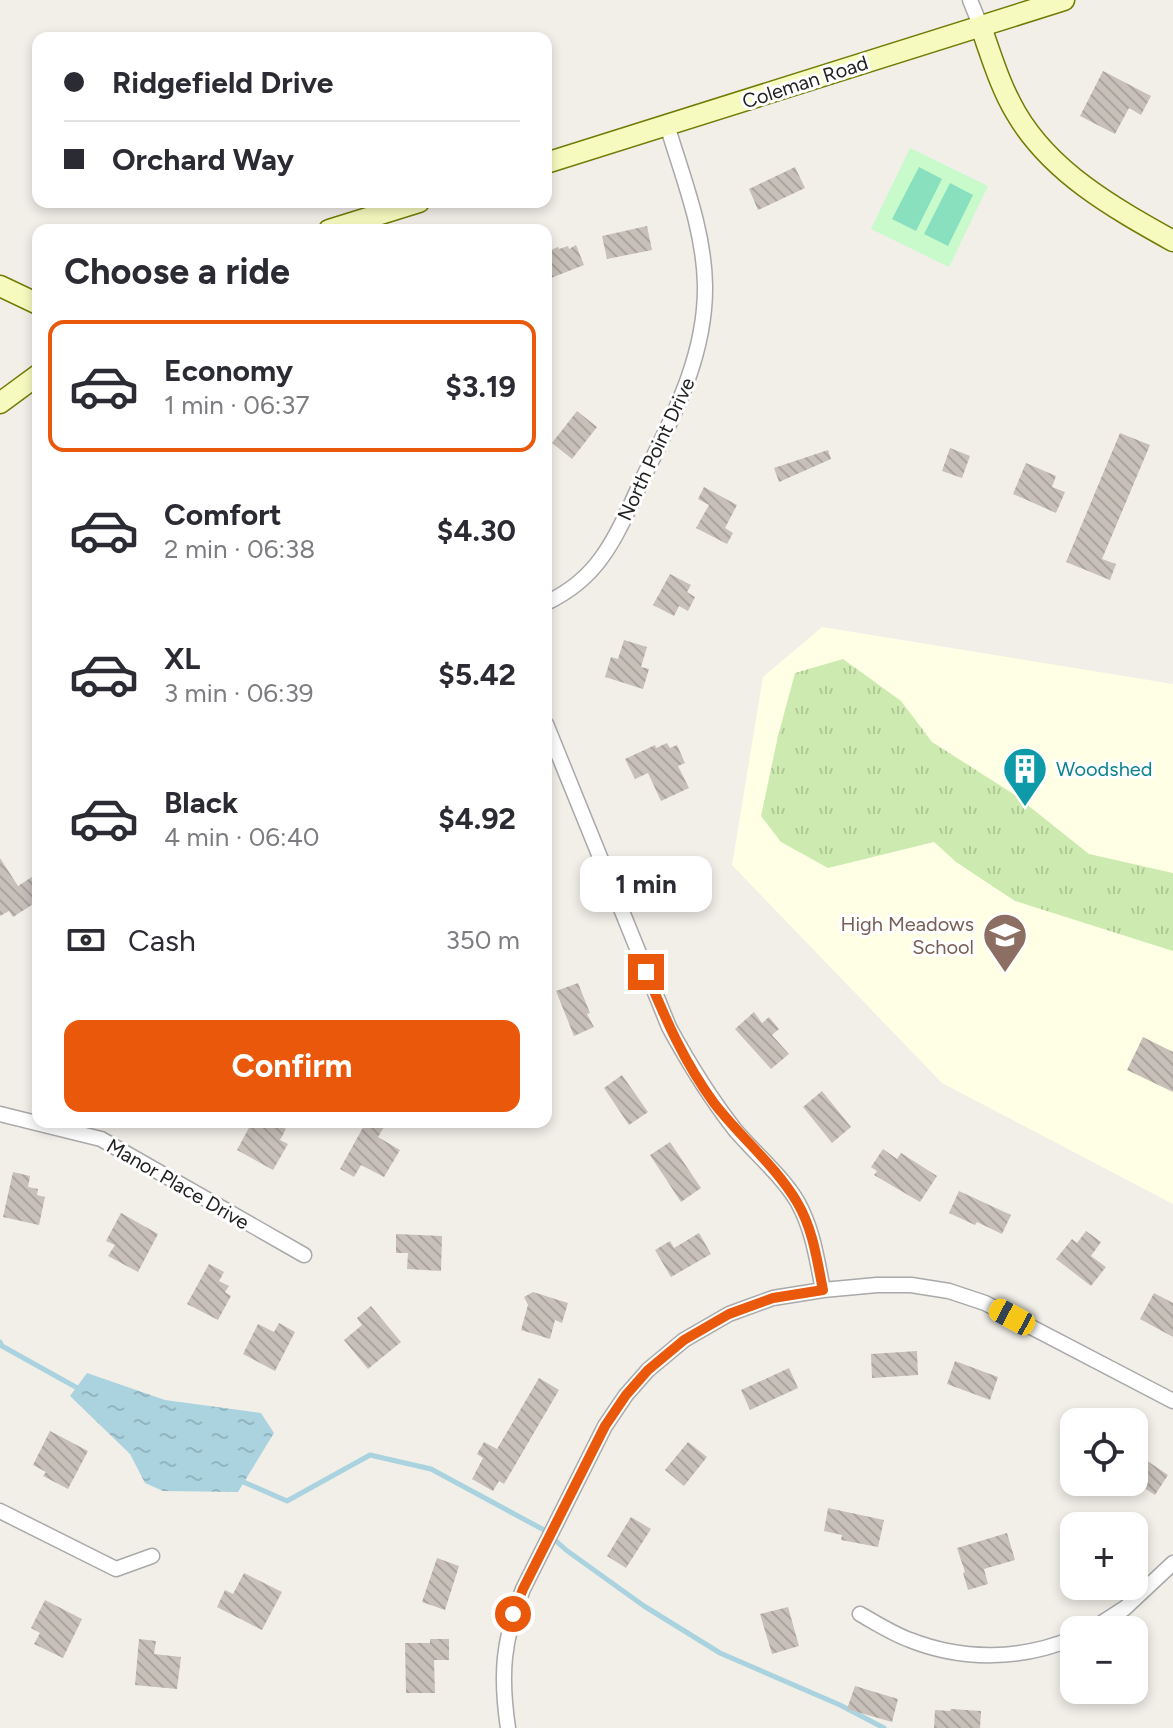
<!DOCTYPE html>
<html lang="en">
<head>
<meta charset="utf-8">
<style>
  :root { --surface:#fff; --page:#f2f2f3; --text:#2b2b33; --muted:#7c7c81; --line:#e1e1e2; --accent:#ea580c }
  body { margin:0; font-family:Figtree,sans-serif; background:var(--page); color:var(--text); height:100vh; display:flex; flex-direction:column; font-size:30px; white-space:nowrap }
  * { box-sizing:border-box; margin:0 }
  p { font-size:26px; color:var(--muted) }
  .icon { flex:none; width:44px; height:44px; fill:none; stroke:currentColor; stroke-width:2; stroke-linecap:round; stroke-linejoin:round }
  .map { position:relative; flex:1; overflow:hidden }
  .panel { position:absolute; left:32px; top:224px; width:520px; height:904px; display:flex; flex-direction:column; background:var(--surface); border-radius:16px; box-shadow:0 4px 12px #0003 }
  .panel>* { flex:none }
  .banner { position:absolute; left:32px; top:32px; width:520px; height:176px; border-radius:16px; box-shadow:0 4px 12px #0003; display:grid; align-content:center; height:176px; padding:0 32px; background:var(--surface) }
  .buttons { position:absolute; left:1060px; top:1408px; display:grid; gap:16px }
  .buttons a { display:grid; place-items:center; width:88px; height:88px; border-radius:16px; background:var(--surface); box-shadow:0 4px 12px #0003; font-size:40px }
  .end { position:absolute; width:36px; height:36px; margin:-18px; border:10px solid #ea580c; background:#fff; box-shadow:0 0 0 4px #fff }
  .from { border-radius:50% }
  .bubble { position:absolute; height:56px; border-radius:16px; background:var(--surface); box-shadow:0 4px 12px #0003; font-size:26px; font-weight:700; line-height:56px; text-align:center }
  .car { position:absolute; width:24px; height:48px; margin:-24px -12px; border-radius:10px; box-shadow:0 0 6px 2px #0007; background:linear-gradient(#f5c518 24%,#345 0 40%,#f5c518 0 76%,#345 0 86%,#f5c518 0) }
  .banner b { display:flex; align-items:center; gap:28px; height:76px; font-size:30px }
  .banner b+b { border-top:2px solid var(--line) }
  .banner i { width:20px; height:20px; background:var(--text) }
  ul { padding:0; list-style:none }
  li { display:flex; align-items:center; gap:24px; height:132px; margin:0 16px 12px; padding:0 16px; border:4px solid transparent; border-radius:16px }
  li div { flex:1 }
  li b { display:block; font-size:30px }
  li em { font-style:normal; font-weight:700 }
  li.current { border-color:var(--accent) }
  li>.icon { width:72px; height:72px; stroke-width:1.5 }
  h2 { padding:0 32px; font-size:36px; line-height:96px }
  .pay { display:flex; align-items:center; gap:20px; height:88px; padding:0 32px; font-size:30px }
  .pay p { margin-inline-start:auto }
  .primary-button { display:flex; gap:16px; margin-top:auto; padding:16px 32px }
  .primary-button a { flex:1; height:92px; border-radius:16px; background:var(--accent); color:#fff; font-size:32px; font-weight:700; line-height:92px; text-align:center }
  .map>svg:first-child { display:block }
  .education { fill:#ffffe5 }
  .grass { fill:url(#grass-tufts) }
  .park { fill:#c8facc }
  .pitch { fill:#88e0be }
  .water { fill:url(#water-ripples) }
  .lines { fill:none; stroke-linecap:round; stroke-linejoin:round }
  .stream { stroke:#aad3df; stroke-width:5 }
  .building { fill:url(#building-back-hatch) }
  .street-casing { stroke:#a9a9a9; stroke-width:17 }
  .secondary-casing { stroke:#707d05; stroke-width:23 }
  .street { stroke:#fff; stroke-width:14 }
  .secondary { stroke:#f7fabf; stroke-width:20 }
  .route { stroke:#ea580c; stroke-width:10 }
  .labels { text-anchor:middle; stroke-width:6; stroke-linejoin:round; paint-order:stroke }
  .street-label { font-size:20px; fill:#222; stroke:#fff }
  .culture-label { font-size:20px; fill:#0d838f; stroke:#fff; text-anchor:start }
  .education-label { font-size:20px; fill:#785e54; stroke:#fff; text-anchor:end }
</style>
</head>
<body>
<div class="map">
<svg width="1173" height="1728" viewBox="0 0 1173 1728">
  <defs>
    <pattern id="grass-tufts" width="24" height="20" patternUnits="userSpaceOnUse" patternTransform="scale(2)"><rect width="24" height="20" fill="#cdebb0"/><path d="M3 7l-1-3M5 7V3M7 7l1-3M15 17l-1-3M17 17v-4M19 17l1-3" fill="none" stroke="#b0c997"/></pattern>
    <pattern id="water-ripples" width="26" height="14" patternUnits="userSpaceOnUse" patternTransform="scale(2)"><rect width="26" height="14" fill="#aad3df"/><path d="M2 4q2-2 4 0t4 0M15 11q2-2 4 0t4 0" fill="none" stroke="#92b5bf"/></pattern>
    <pattern id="building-back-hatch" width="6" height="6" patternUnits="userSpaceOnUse" patternTransform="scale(2)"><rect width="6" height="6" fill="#c7bfb8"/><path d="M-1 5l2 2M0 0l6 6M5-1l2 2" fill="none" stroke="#aba49e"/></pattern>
  </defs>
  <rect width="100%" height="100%" fill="#f2efe9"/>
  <path class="education" d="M822,627L1173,684V1204L942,1083L732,865L763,677Z"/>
  <path class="grass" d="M843,659L901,701L932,742L1015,795L1089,854L1173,873V951L1015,901L956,862L934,842L828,868L781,842L761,816L778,736L795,673Z"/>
  <path class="park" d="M910,148L988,186L949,267L871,229Z"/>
  <path class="pitch" d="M919,167L942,179L916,231L892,219Z
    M950,183L973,195L948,246L924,234Z"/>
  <path class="water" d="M87,1373L165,1400L261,1413L274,1433L238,1492L163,1491L145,1483L130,1454L70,1396Z"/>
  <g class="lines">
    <path class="stream" d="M0,1342L2,1346L81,1390
      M239,1480L287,1501L370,1455L431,1469L544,1530L566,1550L644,1606L720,1653L840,1705L884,1728"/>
  </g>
  <path class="building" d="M1103,71L1151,96L1141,115L1129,108L1115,134L1080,116Z
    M795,167L805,188L758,210L749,189Z
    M647,226L652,250L607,259L602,236Z
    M576,245L584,265L546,280V252L558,247L559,249L568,246L569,249Z
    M577,411L597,427L572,459L552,443Z
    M1120,433L1150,445L1102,559L1116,564L1110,580L1066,562Z
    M950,448L970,456L962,478L942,471Z
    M828,450L831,459L779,482L774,468Z
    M1026,463L1056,476L1052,487L1065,492L1056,513L1013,494Z
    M704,487L737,505L725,528L733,533L727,544L696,528L709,505L698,499Z
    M670,574L691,585L687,592L695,597L688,611L679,606L674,616L653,605Z
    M624,640L647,647L641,667L649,669L643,689L605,677L611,657L618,659Z
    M667,743L670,748L677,745L685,763L678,766L689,788L661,801L648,773L635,779L625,759L655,745L656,748Z
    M0,858L18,886L38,873V901L13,917L9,911L0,916Z
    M578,983L590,1013L587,1014L594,1027L574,1036L556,991Z
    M754,1012L762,1023L769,1017L779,1029L772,1035L789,1054L771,1069L735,1029Z
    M1143,1037L1173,1052V1092L1127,1070Z
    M622,1075L648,1112L629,1125L604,1088Z
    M822,1091L851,1127L832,1143L803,1107Z
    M252,1122H273L286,1129L280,1140L288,1144L273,1170L237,1150Z
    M366,1122H376L384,1127L378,1137L400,1150L384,1177L361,1165L354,1177L340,1169Z
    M670,1142L701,1188L681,1202L650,1155Z
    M883,1149L897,1159L901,1153L937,1176L920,1202L874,1175L877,1171L871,1167Z
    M13,1172L30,1176L28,1187L38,1189L37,1195L45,1197L39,1225L3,1217Z
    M959,1191L1011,1215L1002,1234L977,1222L975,1225L949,1213Z
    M121,1213L158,1234L138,1272L108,1256L115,1245L106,1241Z
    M1086,1231L1101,1242L1091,1256L1106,1267L1091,1286L1056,1259L1072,1239L1077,1243Z
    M699,1233L711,1254L671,1277L655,1250L670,1241L674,1248Z
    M396,1234L442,1236L441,1271L407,1269L408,1253H396Z
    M209,1264L224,1272L219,1281L229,1286L225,1292L231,1296L218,1320L187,1304Z
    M533,1292L568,1303L562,1323L555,1320L550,1339L521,1330L528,1305L524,1297Z
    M1154,1293L1173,1303V1337L1140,1319Z
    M371,1306L401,1342L368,1369L344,1340L362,1325L357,1318Z
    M279,1323L295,1332L275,1371L243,1354L258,1324L274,1332Z
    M917,1351L918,1375L872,1378L871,1354Z
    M955,1361L998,1377L990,1400L947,1384Z
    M789,1368L798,1388L750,1410L741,1390Z
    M539,1378L559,1390L504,1484L499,1481L493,1491L472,1479L483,1458L477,1454L484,1442L497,1449Z
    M50,1431L88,1451L68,1489L43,1476L46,1472L33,1465Z
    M688,1442L707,1457L684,1486L665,1470Z
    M1134,1452L1168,1475L1155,1495L1134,1481Z
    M828,1508L884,1520L878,1547L841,1540L842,1535L824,1531Z
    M631,1517L651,1529L626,1568L607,1556Z
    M1007,1533L1015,1560L984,1569L988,1584L968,1590L963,1573L965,1572L957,1548Z
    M437,1558L459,1566L445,1610L422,1602Z
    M244,1573L282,1592L262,1630L217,1607L225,1590L233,1594Z
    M45,1600L82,1619L63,1658L34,1644L40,1633L31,1628Z
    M788,1607L799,1646L772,1654L760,1614Z
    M139,1639L156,1641L154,1654L181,1657L177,1689L135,1685Z
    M430,1639H449V1660H434L435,1693H406L405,1643H430Z
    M855,1686L898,1699L892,1722L847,1709Z
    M951,1709L981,1711L980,1728H934L935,1710L950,1711Z"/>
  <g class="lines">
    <g class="street-casing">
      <path id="street" d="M970,0L981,27
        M546,603C567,593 588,577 602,557C620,532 631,503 644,476C674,415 706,355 705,285C704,230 683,178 667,125
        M546,724L669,1027C689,1064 710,1098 736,1131C756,1154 781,1175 797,1201C813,1229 817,1260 823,1290
        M0,1114L101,1139L304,1255
        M0,1511L116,1569L152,1556
        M860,1614C876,1623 893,1634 910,1640C963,1661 1021,1660 1074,1638
        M1091,1630L1125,1608L1173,1563
        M508,1728C500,1674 503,1640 523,1589L605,1426L626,1395L648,1370L684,1340L729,1314L773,1298L823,1290L877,1285H911L949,1291L985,1303L1173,1401"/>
    </g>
    <g class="secondary-casing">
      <path id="secondary" d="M981,27C991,55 1000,86 1016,113C1051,173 1114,208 1173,241
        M546,163L1064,0
        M329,230L419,202
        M0,286L38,304
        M0,403L38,375"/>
    </g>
    <use href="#street" class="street"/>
    <use href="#secondary" class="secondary"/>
  </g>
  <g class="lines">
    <path class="route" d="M513,1614L523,1589L605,1426L626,1395L648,1370L684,1340L729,1314L773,1298L823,1290C817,1260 813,1229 797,1202C775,1165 740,1137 714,1103C684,1062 665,1018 646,972"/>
  </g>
  <defs>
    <g id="building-pin" transform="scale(2.3)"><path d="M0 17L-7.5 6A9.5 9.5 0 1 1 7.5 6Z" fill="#0f9aa8" stroke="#fff"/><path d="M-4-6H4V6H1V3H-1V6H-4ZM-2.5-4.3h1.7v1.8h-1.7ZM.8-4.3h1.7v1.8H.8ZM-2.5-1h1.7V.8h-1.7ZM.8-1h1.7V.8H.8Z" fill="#fff"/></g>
    <g id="school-pin" transform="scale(2.3)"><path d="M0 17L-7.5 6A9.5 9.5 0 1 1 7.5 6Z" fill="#8d6e63" stroke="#fff"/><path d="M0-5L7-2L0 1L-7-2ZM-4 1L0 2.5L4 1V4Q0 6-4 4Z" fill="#fff"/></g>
  </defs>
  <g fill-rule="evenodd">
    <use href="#building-pin" x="1025" y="769"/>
    <use href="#school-pin" x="1005" y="935"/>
  </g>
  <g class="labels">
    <g class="street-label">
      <text transform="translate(805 82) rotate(-18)" y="7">Coleman Road</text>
      <text transform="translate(656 449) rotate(-65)" y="7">North Point Drive</text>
      <text transform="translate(178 1184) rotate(30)" y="7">Manor Place Drive</text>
    </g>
    <g class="culture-label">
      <text x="1056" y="776">Woodshed</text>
    </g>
    <g class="education-label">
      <text x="974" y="931">High Meadows<tspan x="974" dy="23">School</tspan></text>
    </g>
  </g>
</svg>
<div class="buttons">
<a><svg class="icon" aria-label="locate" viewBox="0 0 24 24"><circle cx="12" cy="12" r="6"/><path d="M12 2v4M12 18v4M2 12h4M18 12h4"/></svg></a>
<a>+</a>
<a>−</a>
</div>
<i class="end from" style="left:513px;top:1614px"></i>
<i class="end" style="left:646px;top:972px"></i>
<div class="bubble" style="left:580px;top:856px;width:132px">1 min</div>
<i class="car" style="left:1012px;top:1317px;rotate:298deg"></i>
<div class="banner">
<b><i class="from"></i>Ridgefield Drive</b>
<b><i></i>Orchard Way</b>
</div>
<section class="panel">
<h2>Choose a ride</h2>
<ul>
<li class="current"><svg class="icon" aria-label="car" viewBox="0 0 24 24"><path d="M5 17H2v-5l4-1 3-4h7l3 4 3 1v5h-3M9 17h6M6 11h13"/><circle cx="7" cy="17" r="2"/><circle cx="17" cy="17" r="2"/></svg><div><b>Economy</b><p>1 min · 06:37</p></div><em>$3.19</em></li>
<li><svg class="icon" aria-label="car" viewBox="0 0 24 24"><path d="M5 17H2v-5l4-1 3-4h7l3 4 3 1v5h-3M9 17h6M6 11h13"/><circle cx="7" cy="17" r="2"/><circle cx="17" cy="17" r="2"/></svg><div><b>Comfort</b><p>2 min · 06:38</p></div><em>$4.30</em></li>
<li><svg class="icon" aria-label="car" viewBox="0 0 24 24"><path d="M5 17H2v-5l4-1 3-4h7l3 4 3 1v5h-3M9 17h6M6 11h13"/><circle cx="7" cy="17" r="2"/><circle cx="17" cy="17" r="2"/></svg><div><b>XL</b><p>3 min · 06:39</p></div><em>$5.42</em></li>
<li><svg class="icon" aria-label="car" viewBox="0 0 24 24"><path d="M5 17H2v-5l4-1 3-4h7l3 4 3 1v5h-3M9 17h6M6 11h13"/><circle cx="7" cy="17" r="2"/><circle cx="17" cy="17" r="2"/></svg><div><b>Black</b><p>4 min · 06:40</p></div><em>$4.92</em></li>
</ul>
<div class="pay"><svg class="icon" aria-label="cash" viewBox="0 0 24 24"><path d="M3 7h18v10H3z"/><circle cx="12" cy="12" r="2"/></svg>Cash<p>350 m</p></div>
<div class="primary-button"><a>Confirm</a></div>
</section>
</div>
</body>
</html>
